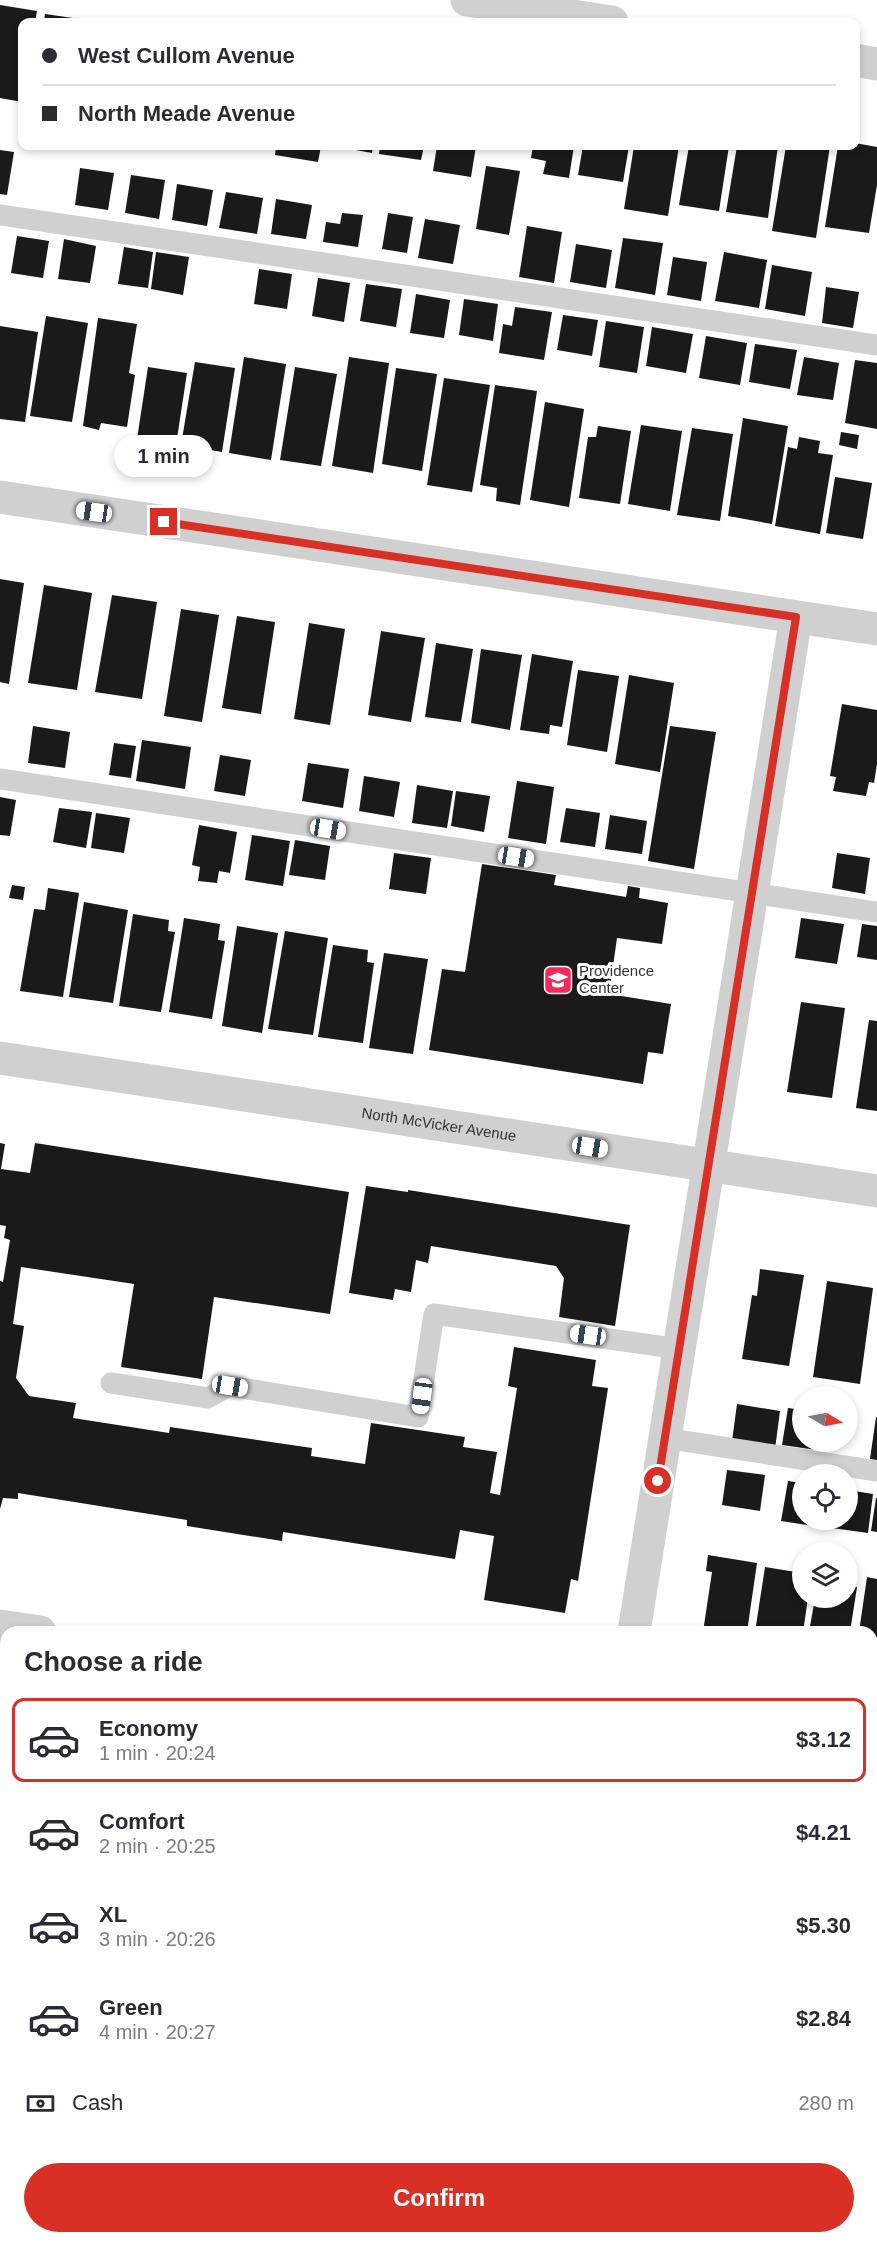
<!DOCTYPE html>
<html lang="en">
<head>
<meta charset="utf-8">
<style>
  :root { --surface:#fff; --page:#f2f2f3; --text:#2b2b33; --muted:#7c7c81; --line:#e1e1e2; --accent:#d93025 }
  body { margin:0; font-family:Helvetica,sans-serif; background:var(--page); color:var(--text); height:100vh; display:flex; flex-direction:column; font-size:22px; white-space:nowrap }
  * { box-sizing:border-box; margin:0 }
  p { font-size:20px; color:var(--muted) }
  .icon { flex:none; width:33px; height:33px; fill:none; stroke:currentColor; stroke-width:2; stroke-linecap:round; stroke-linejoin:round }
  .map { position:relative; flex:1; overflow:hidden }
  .sheet { position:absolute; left:0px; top:1626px; width:878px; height:618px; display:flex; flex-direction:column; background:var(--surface); border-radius:18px 18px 0 0; box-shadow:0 3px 9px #0003 }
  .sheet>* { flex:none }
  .guide { position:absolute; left:18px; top:18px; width:842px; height:132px; border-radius:12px; box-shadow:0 3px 9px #0003; display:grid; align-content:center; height:132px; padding:0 24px; background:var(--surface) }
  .needle { width:39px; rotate:100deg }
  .buttons { position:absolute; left:792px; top:1386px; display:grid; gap:12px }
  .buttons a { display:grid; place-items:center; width:66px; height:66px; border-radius:50%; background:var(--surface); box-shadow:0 3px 9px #0003; font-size:30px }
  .end { position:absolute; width:27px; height:27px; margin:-14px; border:8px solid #d93025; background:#fff; box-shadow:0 0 0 3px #fff }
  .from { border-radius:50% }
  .bubble { position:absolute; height:42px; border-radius:21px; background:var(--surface); box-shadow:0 3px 9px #0003; font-size:20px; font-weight:700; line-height:42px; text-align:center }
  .car { position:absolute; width:18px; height:36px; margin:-18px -9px; border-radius:8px; box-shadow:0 0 4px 2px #0007; background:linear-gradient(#fff 24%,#345 0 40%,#fff 0 76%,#345 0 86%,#fff 0) }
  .guide b { display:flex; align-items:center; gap:21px; height:57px; font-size:22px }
  .guide b+b { border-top:2px solid var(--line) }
  .guide i { width:15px; height:15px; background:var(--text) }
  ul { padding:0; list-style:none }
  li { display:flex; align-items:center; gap:18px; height:84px; margin:0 12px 9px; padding:0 12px; border:3px solid transparent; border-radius:12px }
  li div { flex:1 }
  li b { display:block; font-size:22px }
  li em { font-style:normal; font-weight:700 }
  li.selected { border-color:var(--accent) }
  li>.icon { width:54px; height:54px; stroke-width:1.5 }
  h2 { padding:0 24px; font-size:27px; line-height:72px }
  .pay { display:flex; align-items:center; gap:15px; height:66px; padding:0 24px; font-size:22px }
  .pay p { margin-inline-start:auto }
  .cta { display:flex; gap:12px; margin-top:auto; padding:12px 24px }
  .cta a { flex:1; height:69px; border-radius:36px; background:var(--accent); color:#fff; font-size:24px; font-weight:700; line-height:69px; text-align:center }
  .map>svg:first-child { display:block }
  .building { fill:#1a1a1a }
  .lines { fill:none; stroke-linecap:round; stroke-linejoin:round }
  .service { stroke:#d0d0d0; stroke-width:21 }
  .minor { stroke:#d0d0d0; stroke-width:33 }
  .tertiary { stroke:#d0d0d0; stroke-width:33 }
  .route { stroke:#d93025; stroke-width:8 }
  .labels { text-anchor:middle; stroke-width:6; stroke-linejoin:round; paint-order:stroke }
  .poi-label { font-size:15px; fill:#333; stroke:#fff; text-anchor:start }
  .street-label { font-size:15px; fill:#333; stroke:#fff }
</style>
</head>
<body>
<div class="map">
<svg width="877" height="2244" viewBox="0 0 877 2244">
  <rect width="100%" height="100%" fill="#fff"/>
  <path class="building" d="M0,5L37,11L35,22H22V102L0,98Z
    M45,14L87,20L86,22H44Z
    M855,143L877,147V185L869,233L825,227L838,146H855Z
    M276,146H321L318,162L275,155Z
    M346,146H373L372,153L345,148Z
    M380,146H424L421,160L379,154Z
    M437,146H476L471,177L433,171Z
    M533,146H574L569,178L543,174L546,161L531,158Z
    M583,146H629L623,182L578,175Z
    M634,146H679L668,216L624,209Z
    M689,146H729L719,211L679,205Z
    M737,146H778L768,218L726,212Z
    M786,146H830L816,238L772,231Z
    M0,150L14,152L7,195L0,194Z
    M486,166L520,171L509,235L476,229Z
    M80,168L114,173L108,210L75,205Z
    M131,175L165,180L159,219L125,213Z
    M177,184L213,190L207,226L172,220Z
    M226,192L263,198L257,234L219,228Z
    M276,199L312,205L306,239L271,234Z
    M342,213L363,215L358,247L323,242L326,222L340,224Z
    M388,213L413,217L407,253L382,249Z
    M425,219L460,225L453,264L418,258Z
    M527,226L562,232L554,283L519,277Z
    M17,236L49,241L43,278L11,273Z
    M623,238L663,243L655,295L615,288Z
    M64,239L96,246L90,283L58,279Z
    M576,244L612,250L606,288L570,282Z
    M124,247L153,252L148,288L118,284Z
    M156,252L189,257L183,295L151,289Z
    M724,252L767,260L759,308L715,301Z
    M673,257L707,262L701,301L667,295Z
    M772,265L812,272L805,316L765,309Z
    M259,269L292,274L287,309L254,304Z
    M318,278L350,283L344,322L312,316Z
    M366,284L402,289L396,327L360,321Z
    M826,287L859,292L853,328L822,323Z
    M416,294L450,300L444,338L410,333Z
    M464,299L498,304L493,341L459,335Z
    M515,307L552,312L544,360L499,353L503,324L512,326Z
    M563,315L598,320L592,356L557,350Z
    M46,316L88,323L72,422L30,416Z
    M98,318L137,324L129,373L135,375L127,427L101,423L99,430L83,426Z
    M606,321L644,327L637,373L599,367Z
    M0,326L38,332L25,422L0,419Z
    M652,327L693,334L686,373L646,366Z
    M706,336L747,343L740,385L699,378Z
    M755,344L797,350L790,389L749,382Z
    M244,357L286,364L271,460L229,453Z
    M349,357L389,363L373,473L332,466Z
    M804,357L839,363L833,400L797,395Z
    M855,360L877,363V429L845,423Z
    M195,362L235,368L222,452L181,445Z
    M148,367L187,373L176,445L137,439Z
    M295,367L337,374L321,466L280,460Z
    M396,368L437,374L422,471L382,464Z
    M444,378L490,385L472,492L427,485Z
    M495,385L537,391L520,505L496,501L497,488L480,485Z
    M545,402L584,409L569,507L530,500Z
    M743,418L788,426L772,524L728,516Z
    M641,425L682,431L670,511L628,504Z
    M598,426L631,431L620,504L579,498L588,437H596Z
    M692,428L733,434L720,521L677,515Z
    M841,432L859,435L857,449L839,445Z
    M799,437L820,441L818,453L833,455L820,534L775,526L788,447L797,449Z
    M835,477L872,483L863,539L826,533Z
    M0,579L24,583L9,684L0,682Z
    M44,585L92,593L77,690L28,683Z
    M112,595L157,602L142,699L95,692Z
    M181,609L219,615L202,722L164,716Z
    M237,616L275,622L261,714L222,708Z
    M309,623L345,629L330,725L294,719Z
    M381,631L425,638L411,722L368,715Z
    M436,643L473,649L461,722L425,717Z
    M481,649L522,655L510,730L471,723Z
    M532,654L573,661L562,727L550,725L549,734L520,730Z
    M578,670L619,676L607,752L567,745Z
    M629,675L674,683L660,772L615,764Z
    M842,704L877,710V764L874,783L869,782L866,796L833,791L836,777L830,776Z
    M33,726L70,732L65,768L28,763Z
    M670,726L716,732L694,869L648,861Z
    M142,740L191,747L185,789L136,781Z
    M114,743L136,746L131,778L109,775Z
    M220,755L251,760L245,796L214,791Z
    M308,763L349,769L343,808L302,801Z
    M364,776L400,782L394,817L359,811Z
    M517,781L554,787L546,844L508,838Z
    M417,785L453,791L447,828L412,823Z
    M456,791L490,796L484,832L451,826Z
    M0,797L16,800L10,836L0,835Z
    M59,808L92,812L86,848L53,842Z
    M566,808L600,813L595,847L560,842Z
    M96,813L130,818L124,853L91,848Z
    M610,815L647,821L642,854L605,849Z
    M199,825L237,832L230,873L219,871L217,883L198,881L200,867L192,865Z
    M252,835L290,841L283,886L245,880Z
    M295,840L330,846L325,880L289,875Z
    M394,853L431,858L426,894L389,889Z
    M837,853L870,858L865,894L832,888Z
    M482,864L556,875L554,885L626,897L628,886L640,888L639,898L668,903L662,944L617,938L609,994L671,1004L663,1054L648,1052L643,1084L429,1050L442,969L465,972Z
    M12,885L25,887L23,900L9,898Z
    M48,888L79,893L63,997L20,991L34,909L45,910Z
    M84,902L128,910L113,1003L69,997Z
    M133,914L169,920L168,931L175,932L161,1012L119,1006Z
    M184,918L220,924L218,940L225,941L212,1019L169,1012Z
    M801,918L844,924L837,964L795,958Z
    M862,924L877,926V960L857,957Z
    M237,926L278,933L262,1033L222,1026Z
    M285,931L328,938L313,1035L268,1029Z
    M333,945L368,950L367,962L374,963L363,1043L318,1037Z
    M384,953L428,959L413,1054L369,1048Z
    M801,1002L845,1008L832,1098L787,1092Z
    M869,1020L877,1021V1111L856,1108Z
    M0,1143L5,1144L1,1169L30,1173L35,1143L349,1192L330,1314L214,1297L202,1379L121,1367L134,1284L21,1267L13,1324L24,1326L16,1378L29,1396L76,1403L73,1418L169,1433L170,1427L312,1448L311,1456L365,1464L371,1423L465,1437L463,1447L497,1452L490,1493L500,1495L517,1388L508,1386L514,1347L596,1360L592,1386L608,1388L578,1581L571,1579L565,1613L484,1600L494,1536L460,1530L455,1559L283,1532L282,1541L187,1526V1520L18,1493V1499L3,1498L0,1509V1281L3,1282L10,1240L4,1238L6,1226L0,1225Z
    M366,1186L408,1192V1190L630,1225L615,1326L559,1317L564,1278L556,1266L431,1246L428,1263L416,1260L411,1292L395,1289L393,1300L349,1293Z
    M760,1269L804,1275L789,1366L742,1359L752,1295L757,1296Z
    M827,1281L873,1288L860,1384L813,1377Z
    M737,1404L780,1411L775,1449L732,1441Z
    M788,1408L802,1410V1442H818L817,1450L782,1445Z
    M876,1417H877V1460L870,1459Z
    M727,1470L765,1475L760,1511L722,1505Z
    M788,1481L802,1483V1520H821L820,1527L781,1521Z
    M848,1490L873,1494L868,1533L832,1528L833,1520H848Z
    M876,1498H877V1532L871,1531Z
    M708,1555L757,1563L747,1632H703L712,1572L706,1571Z
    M765,1567L802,1573V1598H808L803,1632H755Z
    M867,1577L877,1579V1682L872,1681V1632H859Z
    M848,1585L857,1587L850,1632H809L815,1598H848Z
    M5,1737H6V1816L0,1815V1767Z
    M875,1848L877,1849V1924L872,1923V1869Z
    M0,1851L6,1852V1891L0,1890Z
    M0,1926L6,1927V1971L0,1970Z
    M872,1978L877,1979L876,2015L872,2014Z
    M5,2057H6V2103L0,2102Z
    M875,2157L877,2158V2244L862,2241L863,2238H872V2180Z"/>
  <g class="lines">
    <path class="service" d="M0,215L877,345
      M0,779L877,912
      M111,1383L208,1398L229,1386L418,1417L434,1314L680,1349
      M665,1438L877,1471
      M0,1908L6,1909
      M872,2039L877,2040"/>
    <g class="minor">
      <path d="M467,0L612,22"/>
      <path d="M855,60L877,64"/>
      <path d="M0,497L877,629"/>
      <path id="s1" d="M0,1058L877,1191"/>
      <path d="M634,1632L796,617"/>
      <path d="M0,2190L6,2191"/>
      <path d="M320,2238L360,2244"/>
      <path d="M537,2244L538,2238"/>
    </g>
    <path class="tertiary" d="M0,1626L40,1632
      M872,1757L877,1758"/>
  </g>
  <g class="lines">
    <path class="route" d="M164,522L796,617L658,1481"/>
  </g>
  <defs>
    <g id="school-square" transform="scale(1.5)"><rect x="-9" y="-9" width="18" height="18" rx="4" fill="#f62859" stroke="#fff"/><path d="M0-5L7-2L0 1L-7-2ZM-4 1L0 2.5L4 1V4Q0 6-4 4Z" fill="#fff"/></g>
  </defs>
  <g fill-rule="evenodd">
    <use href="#school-square" x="558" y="980"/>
  </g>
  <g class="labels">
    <g class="poi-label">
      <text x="579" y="976">Providence<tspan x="579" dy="17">Center</tspan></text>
    </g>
    <g class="street-label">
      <text dy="5" stroke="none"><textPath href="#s1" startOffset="444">North McVicker Avenue</textPath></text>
    </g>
  </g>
</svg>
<div class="buttons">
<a><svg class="needle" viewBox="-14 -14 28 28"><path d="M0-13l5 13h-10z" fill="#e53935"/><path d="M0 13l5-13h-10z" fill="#7c7c81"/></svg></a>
<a><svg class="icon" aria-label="locate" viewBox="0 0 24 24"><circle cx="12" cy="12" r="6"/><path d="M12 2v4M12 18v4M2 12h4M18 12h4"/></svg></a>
<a><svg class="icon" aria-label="layers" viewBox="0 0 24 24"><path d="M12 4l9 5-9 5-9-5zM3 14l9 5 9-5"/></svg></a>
</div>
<i class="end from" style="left:658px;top:1481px"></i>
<i class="end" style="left:164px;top:522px"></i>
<div class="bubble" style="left:114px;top:435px;width:99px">1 min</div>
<i class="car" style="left:94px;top:512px;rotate:278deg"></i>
<i class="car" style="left:328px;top:829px;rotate:99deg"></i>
<i class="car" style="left:516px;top:857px;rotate:99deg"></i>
<i class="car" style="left:590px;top:1147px;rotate:99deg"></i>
<i class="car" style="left:588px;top:1335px;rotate:278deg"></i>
<i class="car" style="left:230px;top:1386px;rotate:99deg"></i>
<i class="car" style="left:422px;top:1396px;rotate:188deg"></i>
<div class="guide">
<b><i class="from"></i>West Cullom Avenue</b>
<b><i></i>North Meade Avenue</b>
</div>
<section class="sheet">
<h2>Choose a ride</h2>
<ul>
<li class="selected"><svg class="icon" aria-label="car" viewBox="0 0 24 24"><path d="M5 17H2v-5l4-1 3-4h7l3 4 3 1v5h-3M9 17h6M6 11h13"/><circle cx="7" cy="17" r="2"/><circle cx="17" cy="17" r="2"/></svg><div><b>Economy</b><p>1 min · 20:24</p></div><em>$3.12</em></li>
<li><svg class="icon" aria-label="car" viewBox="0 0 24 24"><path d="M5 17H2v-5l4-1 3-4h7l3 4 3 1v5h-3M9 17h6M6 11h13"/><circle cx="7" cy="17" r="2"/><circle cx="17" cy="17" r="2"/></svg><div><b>Comfort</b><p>2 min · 20:25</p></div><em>$4.21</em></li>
<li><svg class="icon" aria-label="car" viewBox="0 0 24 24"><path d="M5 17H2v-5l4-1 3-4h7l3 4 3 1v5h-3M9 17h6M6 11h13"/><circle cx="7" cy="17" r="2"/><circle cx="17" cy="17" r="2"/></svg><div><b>XL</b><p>3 min · 20:26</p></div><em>$5.30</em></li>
<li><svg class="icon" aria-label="car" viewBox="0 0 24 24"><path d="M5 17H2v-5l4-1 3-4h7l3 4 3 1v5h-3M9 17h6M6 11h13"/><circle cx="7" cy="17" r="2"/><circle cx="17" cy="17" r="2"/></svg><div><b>Green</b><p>4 min · 20:27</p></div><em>$2.84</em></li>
</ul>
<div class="pay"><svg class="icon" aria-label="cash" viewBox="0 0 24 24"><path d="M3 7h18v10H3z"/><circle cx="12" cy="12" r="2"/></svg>Cash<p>280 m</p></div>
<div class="cta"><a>Confirm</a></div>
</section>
</div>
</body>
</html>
